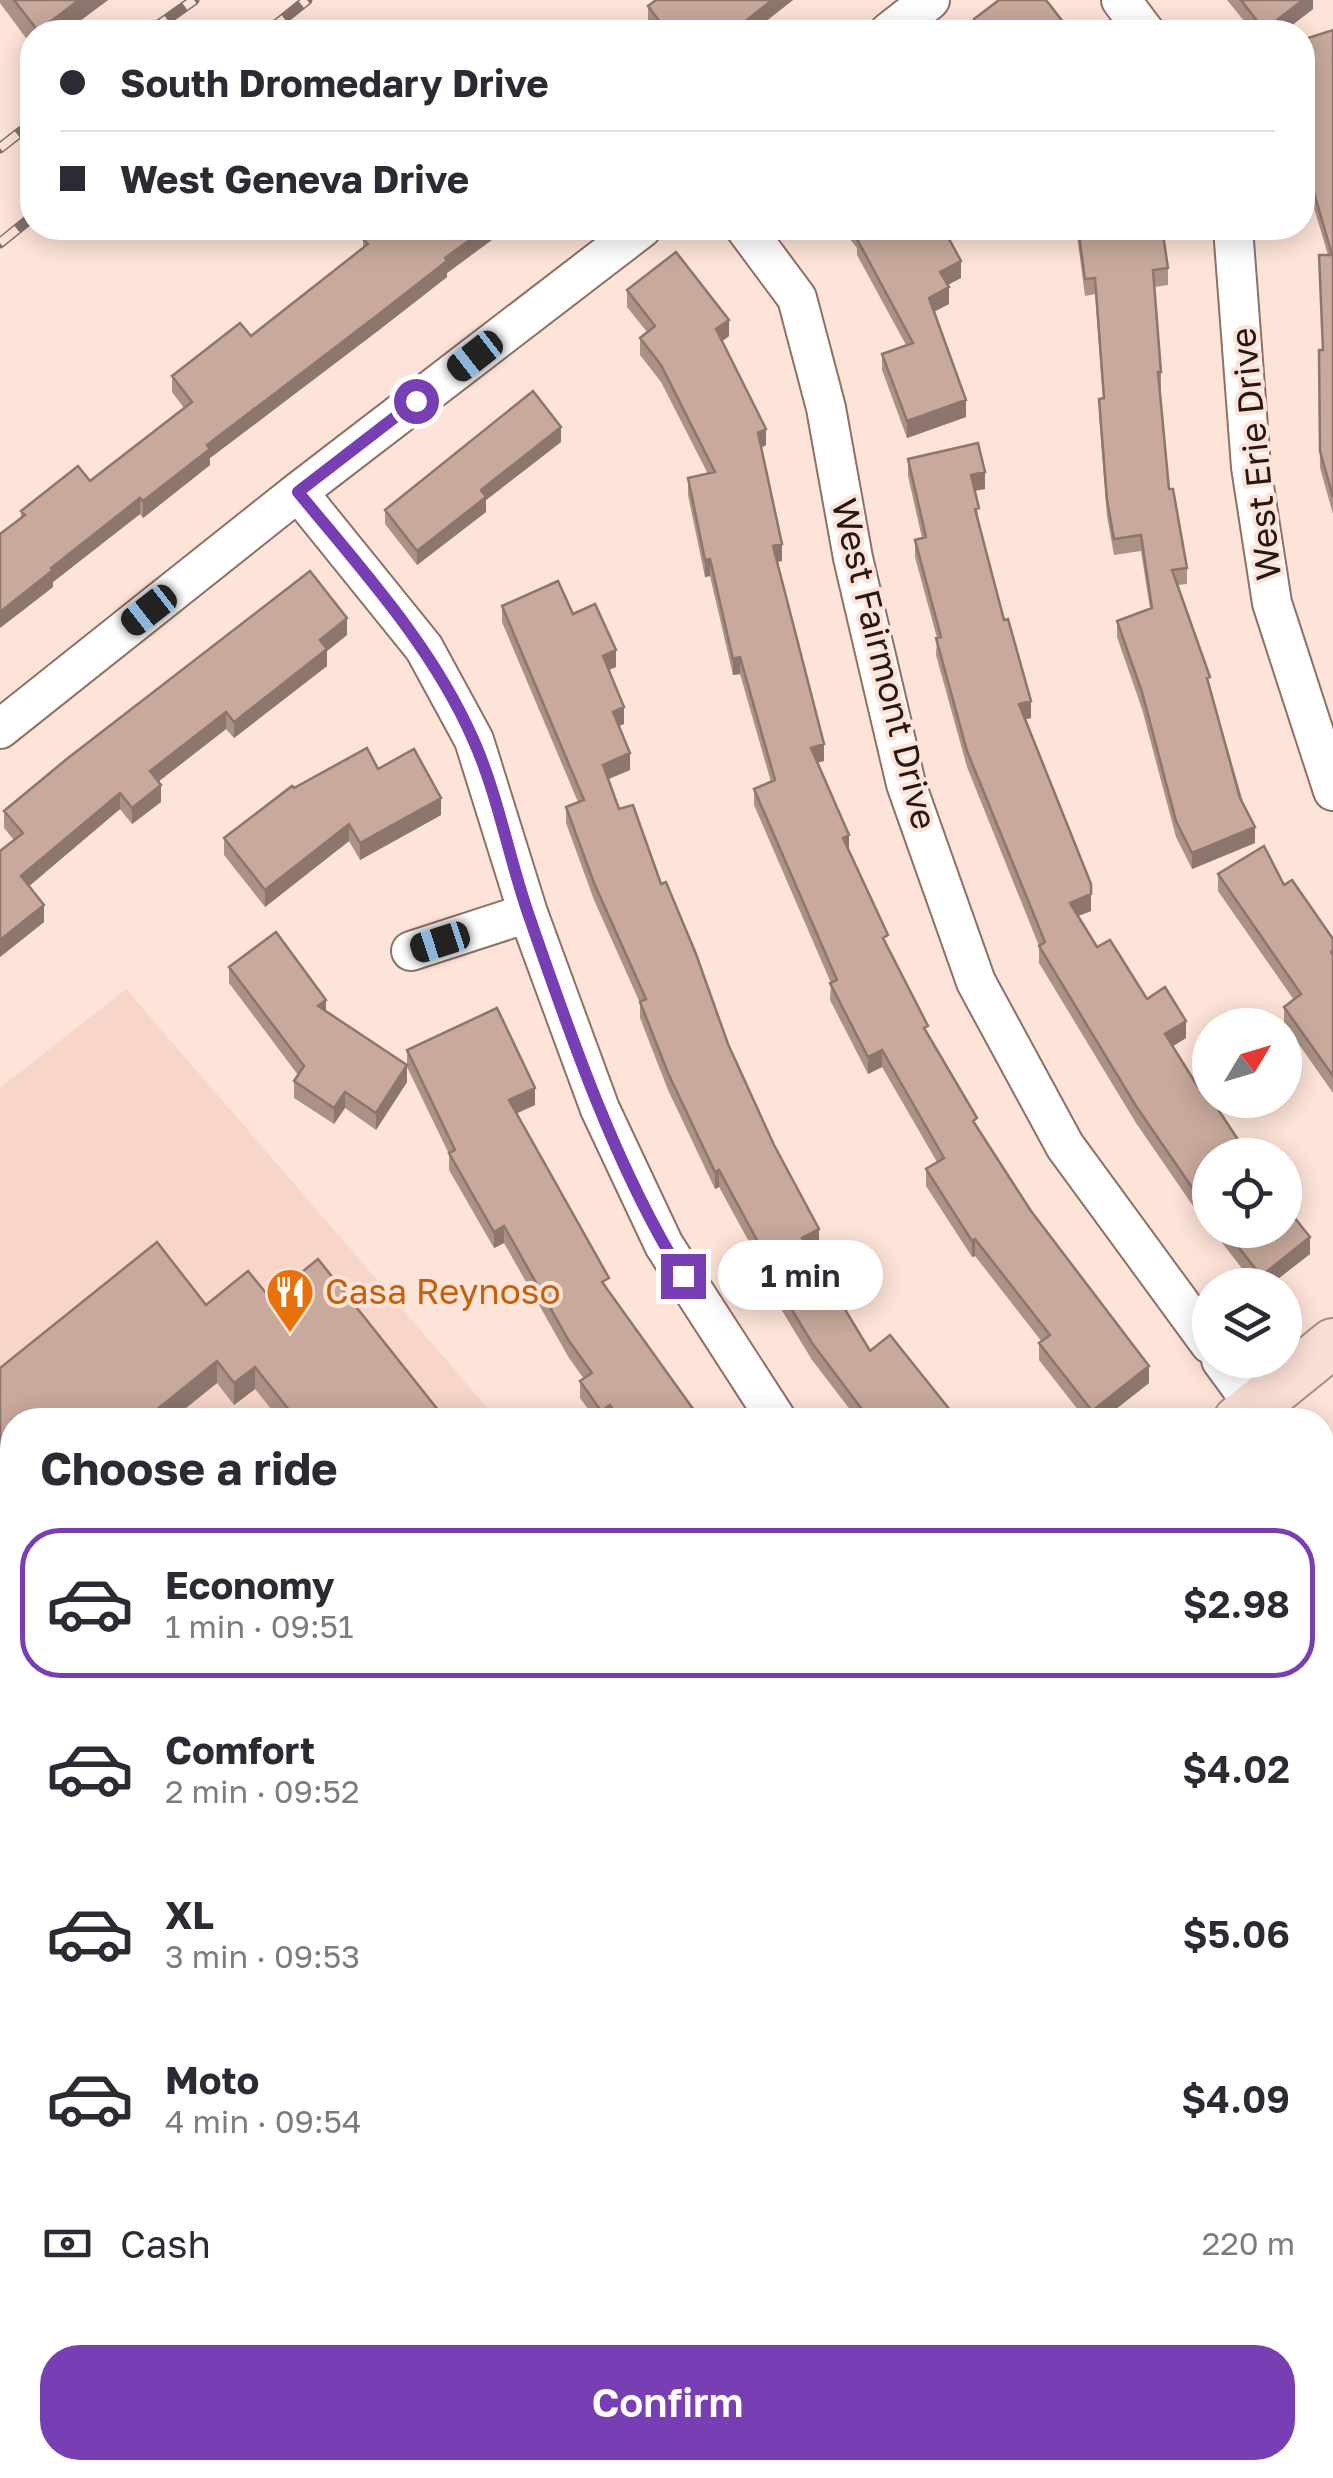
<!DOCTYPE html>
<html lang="en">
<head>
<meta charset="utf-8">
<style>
  :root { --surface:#fff; --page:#f7f7f7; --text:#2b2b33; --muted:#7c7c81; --line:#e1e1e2; --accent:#783eb3 }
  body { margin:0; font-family:"Golos Text",sans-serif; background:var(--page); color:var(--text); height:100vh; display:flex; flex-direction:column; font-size:38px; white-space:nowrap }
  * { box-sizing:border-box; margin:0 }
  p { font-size:32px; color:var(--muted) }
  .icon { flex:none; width:55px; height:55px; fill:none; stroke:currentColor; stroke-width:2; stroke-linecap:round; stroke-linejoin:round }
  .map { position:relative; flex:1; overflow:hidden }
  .panel { position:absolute; left:0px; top:1408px; width:1335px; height:1072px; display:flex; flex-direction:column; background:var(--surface); border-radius:40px 40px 0 0; box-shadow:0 5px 25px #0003 }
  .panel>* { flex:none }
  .guide { position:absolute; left:20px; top:20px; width:1295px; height:220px; border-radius:40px; box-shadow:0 5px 25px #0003; display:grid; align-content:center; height:220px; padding:0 40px; background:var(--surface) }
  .needle { width:65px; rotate:52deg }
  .tools { position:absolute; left:1192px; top:1008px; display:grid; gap:20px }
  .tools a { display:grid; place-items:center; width:110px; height:110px; border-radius:50%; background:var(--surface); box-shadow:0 5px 25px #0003; font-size:50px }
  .end { position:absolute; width:45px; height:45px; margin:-22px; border:12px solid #783eb3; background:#fff; box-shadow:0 0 0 5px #fff }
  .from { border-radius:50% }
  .bubble { position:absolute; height:70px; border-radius:35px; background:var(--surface); box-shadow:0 5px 25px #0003; font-size:32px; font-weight:600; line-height:70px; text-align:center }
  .car { position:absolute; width:30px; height:60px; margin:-30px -15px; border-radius:12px; box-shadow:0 0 8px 2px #0007; background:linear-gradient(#222 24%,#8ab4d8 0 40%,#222 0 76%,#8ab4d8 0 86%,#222 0) }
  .guide b { display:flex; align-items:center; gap:35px; height:95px; font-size:38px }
  .guide b+b { border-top:2px solid var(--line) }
  .guide i { width:25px; height:25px; background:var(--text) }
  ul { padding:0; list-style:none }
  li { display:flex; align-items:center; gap:30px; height:150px; margin:0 20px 15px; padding:0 20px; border:5px solid transparent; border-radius:40px }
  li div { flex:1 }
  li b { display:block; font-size:38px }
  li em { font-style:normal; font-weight:600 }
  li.current { border-color:var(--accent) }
  li>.icon { width:90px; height:90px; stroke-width:1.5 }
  h2 { padding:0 40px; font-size:45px; line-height:120px }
  .pay { display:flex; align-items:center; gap:25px; height:110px; padding:0 40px; font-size:38px }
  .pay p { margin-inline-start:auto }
  .action { display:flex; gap:20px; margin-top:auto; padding:20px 40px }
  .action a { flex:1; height:115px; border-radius:40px; background:var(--accent); color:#fff; font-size:40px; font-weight:600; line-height:115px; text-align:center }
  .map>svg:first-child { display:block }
  .built { fill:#f7d6c9 }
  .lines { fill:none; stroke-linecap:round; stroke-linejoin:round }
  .minor-casing { stroke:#8e7165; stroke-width:42 }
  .major-casing { stroke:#ae8b80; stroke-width:52 }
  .minor { stroke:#fff; stroke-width:38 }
  .major { stroke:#fbdfd6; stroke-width:48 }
  .rail-casing { stroke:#83716a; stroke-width:11 }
  .rail { stroke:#fde3d8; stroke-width:8; stroke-dasharray:22; stroke-linecap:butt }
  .wall { fill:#ac9186 }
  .shaded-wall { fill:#8c766d }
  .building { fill:#c8a99c; stroke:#8c766d; stroke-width:2.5 }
  .route { stroke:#783eb3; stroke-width:12 }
  .labels { text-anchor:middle; stroke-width:8; stroke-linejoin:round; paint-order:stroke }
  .street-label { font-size:35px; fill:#241814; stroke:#fde3d8 }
  .food-label { font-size:35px; fill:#c56008; stroke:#fde3d8; text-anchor:start }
</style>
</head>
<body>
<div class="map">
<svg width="1333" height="2478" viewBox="0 0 1333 2478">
  <rect width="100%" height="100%" fill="#fde3d8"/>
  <path class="built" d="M126,989L498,1420H12V2329L0,2339V1088Z
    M16,2468H849L836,2478H3Z"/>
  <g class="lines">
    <g class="minor-casing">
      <path id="minor" d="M1121,0L1145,32
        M889,32L930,0
        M745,228L797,298L826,408L853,558L906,784L976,982L1065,1146L1210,1344
        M1233,228L1251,467L1272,603L1333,791
        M298,492L424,648L474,740L528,913L600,1109L664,1245L777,1420
        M0,729L298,492L642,228
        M411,951L528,913
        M1221,1360L1265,1420
        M1322,1494L1333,1507
        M1322,2270L1333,2308
        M1322,2456L1333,2454
        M1233,2478L1263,2468"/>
    </g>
    <g class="major-casing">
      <path id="major" d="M1238,1420L1333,1343
        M0,2415L12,2405"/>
    </g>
    <use href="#minor" class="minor"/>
    <use href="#major" class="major"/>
    <g class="rail-casing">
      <path id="rail" d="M149,32L194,0
        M267,32L307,0
        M0,148L32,123
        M0,243L32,217"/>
    </g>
    <use href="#rail" class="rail"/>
  </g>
  <path class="wall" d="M0,0H108L65,32H32V46L0,3Z
    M793,0L752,32L652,28L648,23V6Z
    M1227,0H1313V9L1283,32H1253Z
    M974,19L1071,32H974Z
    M1333,30V514L1320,468L1319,350H1322L1328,255L1302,168V40Z
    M378,228H508L447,273V277L379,330L210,458V465L143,518L140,514L53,582V587L0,628V534L21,518V511L90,481L184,408L172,392V376L251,336L363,248V239Z
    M841,228H943L961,278L947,285L949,304L934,312L966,417L907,438L882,370V354L906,345L857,255V248Z
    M1076,228H1162L1168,268V285L1154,287L1161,372V388H1159L1169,489L1187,568V584L1177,585L1210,688L1255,843L1192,869L1176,837L1142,709L1117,637V621L1150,609L1141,551L1114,555L1107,516L1099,415V399L1103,398L1095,294L1085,296Z
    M627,290L729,336L722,341L766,445L761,448L782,561L777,562L824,761L818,762L849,851L888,949L928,1034L977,1128L1031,1211L1149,1383L1102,1420H1086L1039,1360V1343L1042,1342L975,1256L972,1257L926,1186V1169L937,1162L882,1067L868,1074L830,1000L831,983L754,805V789L771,782L740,674L733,675L710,576L705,577L688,495V478L708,474L661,382L640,355V338L647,332L627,307Z
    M561,442L486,500V512L417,565L385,524V510Z
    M908,459L985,489L975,491L979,523L1031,718L1025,719L1091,894V911L1078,916L1097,947L1186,1038L1173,1046L1210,1155V1228L1191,1203L1136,1123L1039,963V946L967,767L936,655L937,638L915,557V540L922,538L908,476Z
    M502,606L573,614L616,667L609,670L624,724L619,726L630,770L609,779L619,809L661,884L728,1044L819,1246L809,1251L870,1351L958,1420H858L812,1360L781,1309V1300L719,1187L715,1189L668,1090L640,1018V1003L594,900L566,823V807L578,802L502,622Z
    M347,635L327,651V666L234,738L226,729L158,782L161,802L132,824L120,809L29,886L44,922L0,957V851L14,840L4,828V811Z
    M378,769L441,815L360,860L349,841L265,907L224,855V838Z
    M1218,874L1284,885L1333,939V1093L1284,1023V1007L1294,1000L1218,891Z
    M229,967L326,1012L407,1065V1050L535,1105L516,1113L609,1292L701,1420H596L580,1398V1381L584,1379L569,1358L504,1243L494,1248L449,1170V1154L407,1067V1082L376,1130L345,1108L334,1124L294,1098V1081L298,1075L229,983Z
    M1212,1230H1285L1310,1254L1270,1285H1255Z
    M157,1242L206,1305L248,1271L270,1298L318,1259L446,1420H280L255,1389L234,1405L217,1383L171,1420H12V1569L0,1579V1368Z
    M1322,1582L1333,1596V1728L1328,1721V1710L1322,1703Z
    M1322,1908L1333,1925L1332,2090L1322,2071Z
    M222,2468H324V2478H230Z"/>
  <path class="shaded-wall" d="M79,0H108L65,32H38Z
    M772,0H793L752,32H732Z
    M1303,0H1313V9L1283,32H1264V30Z
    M486,228H508L447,273V277L379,330L210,458V465L143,518V501L207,445Z
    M961,261V278L940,289V272Z
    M949,287V304L929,314V298Z
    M729,320V336L716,346V329Z
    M966,400V417L907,438V421Z
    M561,427V442L486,500V512L417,565V551L481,490Z
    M766,429V445L758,449V433Z
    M985,472V489L971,491V475Z
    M140,498V514L53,582V587L0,628V611L51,568Z
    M782,544V561L773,562V546Z
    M710,559V576L705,577V560Z
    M347,618V635L327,651V666L234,738V722L320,640Z
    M616,650V667L603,672V656Z
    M740,657V674L733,675V659Z
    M1031,701V718L1019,721V704Z
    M624,707V724L613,728V712Z
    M226,712V729L150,788V771Z
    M824,744V761L811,764V748Z
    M630,753V770L603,781V765Z
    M161,785V802L132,824V808Z
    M120,793V809L21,893V876Z
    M441,798V815L360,860V843Z
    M349,824V841L265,907V890Z
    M1255,827V843L1192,869V853Z
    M849,835V851L843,838Z
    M1091,894V911L1070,919V903Z
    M44,905V922L0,957V940Z
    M326,1000V1017L318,1006Z
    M1186,1021V1038L1165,1051V1034Z
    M882,1050V1067L868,1074V1057Z
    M407,1065V1082L376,1130V1113Z
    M535,1088V1105L509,1117V1100Z
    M345,1092V1108L334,1124V1108Z
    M719,1170V1187L715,1189V1172Z
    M504,1226V1243L494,1248V1232Z
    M819,1229V1246L802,1255V1238Z
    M1310,1237V1254L1270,1285H1261V1276Z
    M975,1239V1256L972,1257V1241Z
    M217,1361V1383L171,1420H144Z
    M1149,1366V1383L1102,1420H1092V1411Z
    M255,1367V1389L234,1405V1383Z
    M610,1405V1420H601V1411Z
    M12,1547V1569L0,1579V1557Z
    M318,2468H324V2478H305Z
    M745,2468H772L759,2478H732Z
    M1056,2468H1078L1064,2478H1042Z"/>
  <path class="building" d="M14,0H79L38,31Z
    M656,0H772L732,32H647L660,22L648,6Z
    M999,0H1046L1071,32H984L974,19Z
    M1241,0H1303L1264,30Z
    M1333,30V497L1320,451L1319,350H1323L1319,255H1332L1302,151V40Z
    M378,228H486L445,258L447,261L379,314L207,445L210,449L143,501L140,498L51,568L53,570L0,612V534L25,515L21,511L78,466L90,481L192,402L172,376L240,323L251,336L368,244L363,239Z
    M854,228H943L961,261L940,272L949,287L929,298L966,400L907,421L882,354L913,343L857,239L861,236Z
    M1078,228H1162L1168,268L1153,270L1161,372H1158L1169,489H1173L1187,568L1172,570L1210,677L1207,678L1240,798L1255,827L1192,853L1176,821L1142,692L1117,621L1152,608L1141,535L1114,539L1107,500L1099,399L1104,398L1095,278L1085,279Z
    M676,252L729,320L716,329L766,429L758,433L782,544L773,546L824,744L811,748L849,835L843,838L888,935L883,938L928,1026L924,1028L977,1118L973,1121L1031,1211L1149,1366L1092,1411L1039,1343L1050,1335L975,1239L972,1241L926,1169L944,1158L882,1050L868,1057L830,983L837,980L754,789L775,780L740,657L733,659L710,559L705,560L688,478L715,472L661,365L640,338L655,326L627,290Z
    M533,391L561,427L481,490L486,497L417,551L385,510Z
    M978,443L985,472L971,475L979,508L975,509L1004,620L1008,619L1031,701L1019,704L1091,884V894L1070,903L1097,947L1110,940L1147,999L1165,987L1186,1021L1165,1034L1198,1087L1202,1085L1210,1100H1212L1248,1155H1210V1211L1191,1186L1136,1106L1039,946L1045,942L967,751L936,638L941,637L915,540L926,537L908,459Z
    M310,571L347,618L320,640L327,649L234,722L226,712L150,771L161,785L132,808L120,793L21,876L44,905L0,940V851L23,833L4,811L68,758Z
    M558,581L573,614L595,604L616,650L603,656L624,707L613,712L630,753L603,765L619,809L633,805L661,884L666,882L696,954L728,1044L774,1145L819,1229L802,1238L870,1351L890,1335L958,1420H870L812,1343L781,1292L784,1290L719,1170L715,1172L668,1073L640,1002L646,999L594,883L566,807L584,800L502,606Z
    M367,748L378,769L414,749L441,798L360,843L349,824L265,890L224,838L292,786L294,788Z
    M1264,846L1284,885L1292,880L1333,939V950L1331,952L1333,955V1076L1284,1007L1301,994L1218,874Z
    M276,932L326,1000L318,1006L407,1065L376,1113L345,1092L334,1108L294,1081L304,1066L229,967Z
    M497,1008L535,1088L509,1100L609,1278L602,1282L701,1420H620L610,1405L601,1411L580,1381L592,1373L569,1341L504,1226L494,1232L449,1153L455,1150L407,1050Z
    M1285,1206L1310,1237L1261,1276L1225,1230H1285Z
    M157,1242L206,1305L248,1271L270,1298L318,1259L446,1420H297L255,1367L234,1383L217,1361L144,1420H12V1547L0,1557V1368Z
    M1322,1582L1333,1596V1700L1322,1686Z
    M1322,1908L1333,1925L1332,2073L1322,2054Z
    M239,2468H318L305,2478H248Z
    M579,2468H745L732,2478H565Z
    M953,2468H1056L1042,2478H957L951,2469Z"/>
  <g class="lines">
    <path class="route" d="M416,401L298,492C362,570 432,646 473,739C497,792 509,858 528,913C569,1032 616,1169 683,1276"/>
  </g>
  <defs>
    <g id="restaurant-pin" transform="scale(2.5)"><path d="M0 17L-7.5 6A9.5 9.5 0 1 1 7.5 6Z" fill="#e8710a" stroke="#fde3d8"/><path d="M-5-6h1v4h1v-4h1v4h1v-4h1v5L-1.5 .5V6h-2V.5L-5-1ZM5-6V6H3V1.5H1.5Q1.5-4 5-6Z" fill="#fff"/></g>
  </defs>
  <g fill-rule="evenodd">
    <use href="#restaurant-pin" x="290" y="1292"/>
  </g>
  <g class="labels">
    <g class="street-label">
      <text transform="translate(1256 454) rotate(-96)" y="12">West Erie Drive</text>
      <text transform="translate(884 664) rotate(76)" y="12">West Fairmont Drive</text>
    </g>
    <g class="food-label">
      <text x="325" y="1304">Casa Reynoso</text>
    </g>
  </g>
</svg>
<div class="tools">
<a><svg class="needle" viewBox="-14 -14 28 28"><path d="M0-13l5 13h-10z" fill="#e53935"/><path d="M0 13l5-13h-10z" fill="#7c7c81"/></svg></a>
<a><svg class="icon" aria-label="locate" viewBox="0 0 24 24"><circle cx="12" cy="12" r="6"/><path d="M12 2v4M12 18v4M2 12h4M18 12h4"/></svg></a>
<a><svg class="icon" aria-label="layers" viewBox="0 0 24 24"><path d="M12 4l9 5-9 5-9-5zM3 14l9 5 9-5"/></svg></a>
</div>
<i class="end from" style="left:416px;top:401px"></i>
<i class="end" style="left:683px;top:1276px"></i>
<div class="bubble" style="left:718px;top:1240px;width:165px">1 min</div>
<i class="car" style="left:475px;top:356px;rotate:232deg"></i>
<i class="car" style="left:149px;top:610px;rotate:232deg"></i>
<i class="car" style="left:440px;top:942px;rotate:252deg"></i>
<div class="guide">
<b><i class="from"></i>South Dromedary Drive</b>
<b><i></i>West Geneva Drive</b>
</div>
<section class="panel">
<h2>Choose a ride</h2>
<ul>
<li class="current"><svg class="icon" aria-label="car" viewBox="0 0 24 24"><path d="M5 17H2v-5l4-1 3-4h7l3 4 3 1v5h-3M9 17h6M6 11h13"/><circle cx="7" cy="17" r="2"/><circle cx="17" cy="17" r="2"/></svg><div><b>Economy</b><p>1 min · 09:51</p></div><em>$2.98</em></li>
<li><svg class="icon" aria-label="car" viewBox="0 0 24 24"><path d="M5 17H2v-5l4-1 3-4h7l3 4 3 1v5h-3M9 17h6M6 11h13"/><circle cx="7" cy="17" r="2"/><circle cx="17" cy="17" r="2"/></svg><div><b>Comfort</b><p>2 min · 09:52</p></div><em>$4.02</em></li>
<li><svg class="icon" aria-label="car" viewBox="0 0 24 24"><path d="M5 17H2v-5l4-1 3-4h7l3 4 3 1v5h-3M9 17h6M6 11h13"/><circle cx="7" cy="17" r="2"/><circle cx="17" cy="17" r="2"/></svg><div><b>XL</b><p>3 min · 09:53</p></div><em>$5.06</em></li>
<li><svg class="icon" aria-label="car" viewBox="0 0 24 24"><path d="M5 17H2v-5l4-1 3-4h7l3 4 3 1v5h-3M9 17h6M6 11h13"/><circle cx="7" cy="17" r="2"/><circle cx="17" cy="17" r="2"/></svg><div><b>Moto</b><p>4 min · 09:54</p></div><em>$4.09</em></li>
</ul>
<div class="pay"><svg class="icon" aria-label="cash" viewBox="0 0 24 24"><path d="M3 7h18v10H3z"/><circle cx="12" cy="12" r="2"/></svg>Cash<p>220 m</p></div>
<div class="action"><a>Confirm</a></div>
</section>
</div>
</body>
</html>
